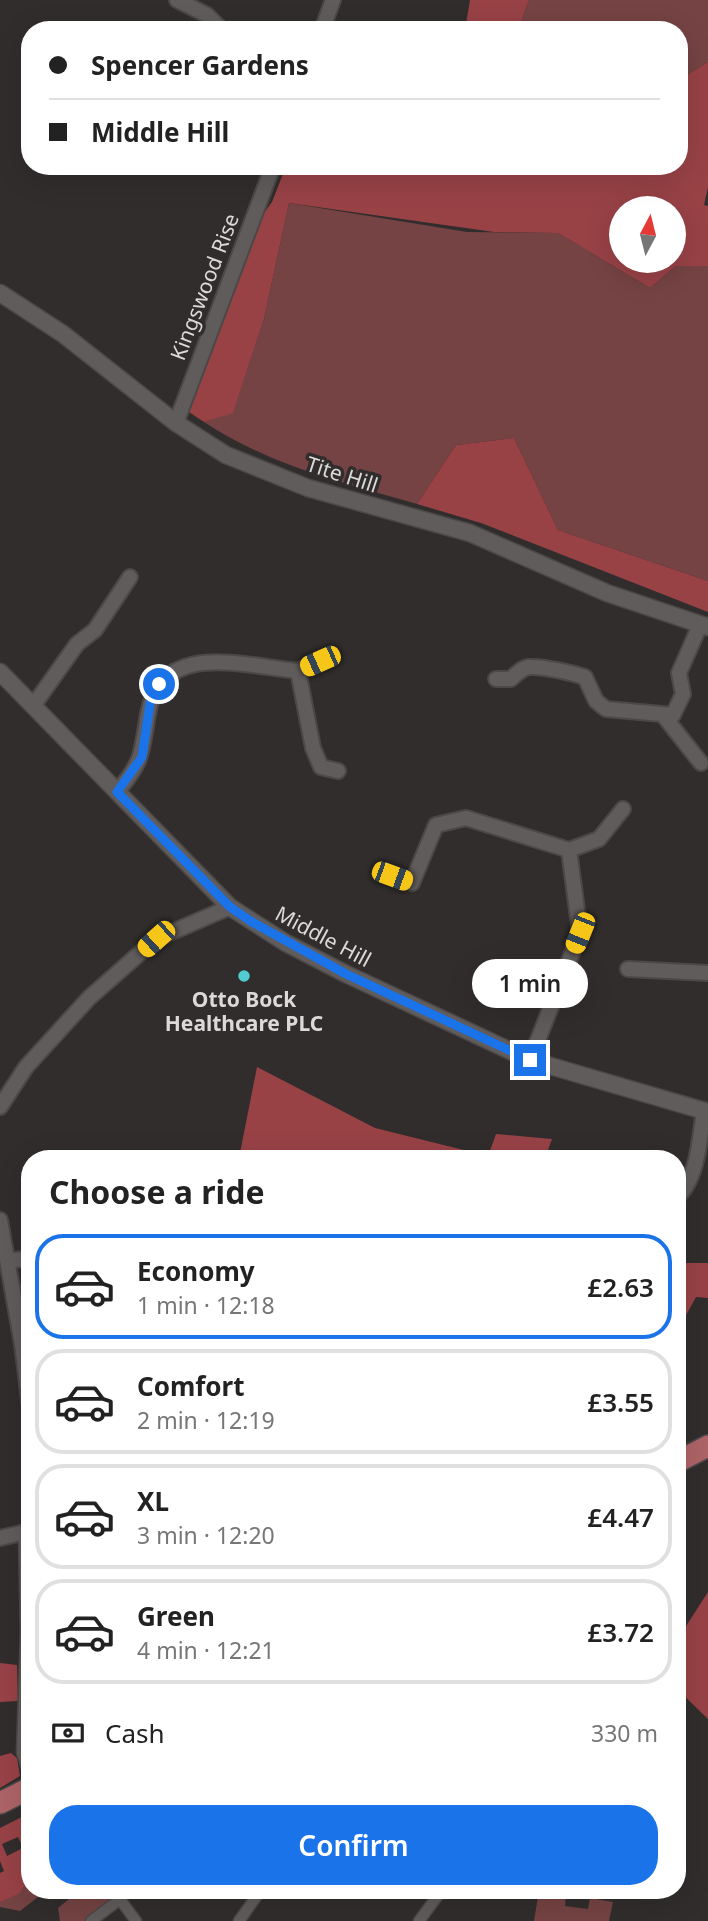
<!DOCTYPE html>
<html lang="en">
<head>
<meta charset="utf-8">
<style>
  :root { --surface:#fff; --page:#f2f2f2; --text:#222; --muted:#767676; --line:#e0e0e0; --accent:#1a73e8 }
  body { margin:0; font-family:"Noto Sans",sans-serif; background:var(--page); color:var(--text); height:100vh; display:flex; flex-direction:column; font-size:26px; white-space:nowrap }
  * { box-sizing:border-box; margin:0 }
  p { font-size:23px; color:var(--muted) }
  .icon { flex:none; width:38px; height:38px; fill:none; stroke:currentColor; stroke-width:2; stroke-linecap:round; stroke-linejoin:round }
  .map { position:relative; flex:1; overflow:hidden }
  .drawer { position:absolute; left:21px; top:1150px; width:665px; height:749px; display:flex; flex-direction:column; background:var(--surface); border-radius:28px; box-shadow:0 7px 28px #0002 }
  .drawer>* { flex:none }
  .banner { position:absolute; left:21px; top:21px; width:667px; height:154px; border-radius:28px; box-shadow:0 7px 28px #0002; display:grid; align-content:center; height:154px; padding:0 28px; background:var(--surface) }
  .needle { width:46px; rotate:7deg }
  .tools { position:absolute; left:609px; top:196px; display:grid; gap:14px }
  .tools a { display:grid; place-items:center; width:77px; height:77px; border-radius:50%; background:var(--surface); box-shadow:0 7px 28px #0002; font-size:35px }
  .end { position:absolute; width:32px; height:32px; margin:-16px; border:9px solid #1a73e8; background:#fff; box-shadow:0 0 0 4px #fff }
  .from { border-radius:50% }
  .bubble { position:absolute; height:49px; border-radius:24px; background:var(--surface); box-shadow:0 7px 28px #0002; font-size:23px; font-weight:600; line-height:49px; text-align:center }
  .car { position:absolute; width:21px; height:42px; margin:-21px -10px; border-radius:9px; box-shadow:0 0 5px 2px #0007; background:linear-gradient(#f5c518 24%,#345 0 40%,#f5c518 0 76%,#345 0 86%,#f5c518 0) }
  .banner b { display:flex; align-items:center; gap:24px; height:66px; font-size:26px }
  .banner b+b { border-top:2px solid var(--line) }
  .banner i { width:18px; height:18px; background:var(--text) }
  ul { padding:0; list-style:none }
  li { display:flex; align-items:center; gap:21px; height:105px; margin:0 14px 10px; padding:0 14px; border:4px solid var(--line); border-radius:28px }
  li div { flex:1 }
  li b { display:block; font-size:26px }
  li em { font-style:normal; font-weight:600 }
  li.active { border-color:var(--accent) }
  li>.icon { width:63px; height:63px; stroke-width:1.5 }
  h2 { padding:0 28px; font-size:32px; line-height:84px }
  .pay { display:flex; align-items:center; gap:18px; height:77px; padding:0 28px; font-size:26px }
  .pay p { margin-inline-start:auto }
  .primary-button { display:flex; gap:14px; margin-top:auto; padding:14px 28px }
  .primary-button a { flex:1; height:80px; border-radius:28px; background:var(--accent); color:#fff; font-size:28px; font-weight:600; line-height:80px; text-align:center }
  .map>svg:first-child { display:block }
  .green { fill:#754343 }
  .forest { fill:#984246; fill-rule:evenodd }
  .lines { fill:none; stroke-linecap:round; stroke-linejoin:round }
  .pedestrian-casing { stroke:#4c4848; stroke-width:13 }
  .minor-casing { stroke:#4c4848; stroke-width:18 }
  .tertiary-casing { stroke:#4c4848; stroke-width:19 }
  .primary-casing { stroke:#4c4848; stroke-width:24 }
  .pedestrian { stroke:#615c5c; stroke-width:10 }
  .minor { stroke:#615c5c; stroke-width:14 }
  .tertiary { stroke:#615c5c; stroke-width:16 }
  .primary { stroke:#ae6467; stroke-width:21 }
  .route { stroke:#1a73e8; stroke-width:9 }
  .poi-dot { fill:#51ccd2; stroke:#312d2d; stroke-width:2.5 }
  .labels { text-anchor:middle; stroke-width:7; stroke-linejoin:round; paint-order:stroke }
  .street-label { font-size:21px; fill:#dcd9d9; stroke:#312d2d }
  .poi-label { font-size:21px; font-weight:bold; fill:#dcd9d9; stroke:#312d2d }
</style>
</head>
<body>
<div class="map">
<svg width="708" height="1921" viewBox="0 0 708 1921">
  <rect width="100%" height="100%" fill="#312d2d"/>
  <path class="green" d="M529,0H708V62L679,80V30H518Z
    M289,203L467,232L558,233L650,288L676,266H708V581L558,530L514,438L456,445L417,504C343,483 269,465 204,422L233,412L264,319Z
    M30,1876V1890H47L20,1911L0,1907V1902Z
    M80,1890H108L114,1899L86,1921H60L58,1908Z
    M539,1890L566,1894L565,1906L588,1909L590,1898L613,1902L609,1921H534Z"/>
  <path class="forest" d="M470,0H529L518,30H465Z
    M708,62V187L704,205L708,206V266H676L650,288L558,233L494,232L289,203L264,319L233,413L204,422L186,410L236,251L272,202L286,166H679V80ZM621,208H674V261H621Z
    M514,438L558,530L708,581V612L481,523L417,504L456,445Z
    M257,1067L375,1128L488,1156L496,1134L552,1139L545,1158H239Z
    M139,1152L195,1158H138Z
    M677,1263H708V1298L696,1297L685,1317L677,1318Z
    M708,1592V1719L677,1689V1640Z
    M0,1663L17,1665L18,1701L0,1702Z
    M11,1753L17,1758L20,1776L0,1788V1756Z
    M30,1813V1876L20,1893L0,1902V1873L4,1871L0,1861V1828ZM18,1837L23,1848L7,1856L2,1844Z"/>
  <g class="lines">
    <g class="pedestrian-casing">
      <path id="pedestrian" d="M113,1890L136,1921
        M91,1921L119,1900
        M239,1921L261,1890
        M419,1921L442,1890"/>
    </g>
    <g class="minor-casing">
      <path id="minor" d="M177,0L207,15L222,30
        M322,30L333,0
        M176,423L273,166
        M298,671L320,661
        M496,679H511C516,674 522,668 529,667C543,666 572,673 585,677L596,701L606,709L673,715L683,694L679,673L700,625
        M33,706L77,644L95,630L130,577
        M663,715L701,763
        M117,792C144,760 141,754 148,714C161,639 244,666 298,671L313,748L321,767L338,771
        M392,876L412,883L436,825L466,818L569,850L599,839L623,809
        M628,969L708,973
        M530,1060L580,933L569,850
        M0,1107L26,1067L89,998L156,939L230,907
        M677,1197C698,1179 700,1136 704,1111
        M0,1220L22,1344L30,1407
        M8,1261L30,1258
        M0,1538L30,1531"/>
    </g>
    <g class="tertiary-casing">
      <path id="tertiary" d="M0,293L63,334L176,423L226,455L308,488L470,533L607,593L708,627
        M0,672L230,907L286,943L346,974L530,1060L708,1112
        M27,1533L29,1632L25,1752L30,1768"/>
    </g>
    <g class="primary-casing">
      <path id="primary" d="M677,1462L708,1446
        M0,1803L30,1788"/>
    </g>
    <use href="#pedestrian" class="pedestrian"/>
    <use href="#minor" class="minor"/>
    <use href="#tertiary" class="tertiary"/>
    <use href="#primary" class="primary"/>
  </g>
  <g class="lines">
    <path class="route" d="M159,684L151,697L142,757L117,792L230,907L252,922L346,974L530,1060"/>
  </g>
  <circle class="poi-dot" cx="244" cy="976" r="7"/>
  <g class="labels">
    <g class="street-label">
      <text transform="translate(205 287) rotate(-69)" y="7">Kingswood Rise</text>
      <text transform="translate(342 475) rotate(18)" y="7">Tite Hill</text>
      <text transform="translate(323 937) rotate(28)" y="7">Middle Hill</text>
    </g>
    <g class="poi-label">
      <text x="244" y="1007">Otto Bock<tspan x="244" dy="24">Healthcare PLC</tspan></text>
    </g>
  </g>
</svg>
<div class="tools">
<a><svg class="needle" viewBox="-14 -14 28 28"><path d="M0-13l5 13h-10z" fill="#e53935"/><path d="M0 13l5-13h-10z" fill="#767676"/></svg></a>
</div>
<i class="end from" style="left:159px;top:684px"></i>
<i class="end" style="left:530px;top:1060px"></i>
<div class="bubble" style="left:472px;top:959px;width:116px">1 min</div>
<i class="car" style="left:320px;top:661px;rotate:246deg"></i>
<i class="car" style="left:392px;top:876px;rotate:110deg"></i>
<i class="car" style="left:580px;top:933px;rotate:202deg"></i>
<i class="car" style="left:156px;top:939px;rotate:228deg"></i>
<div class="banner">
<b><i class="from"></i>Spencer Gardens</b>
<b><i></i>Middle Hill</b>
</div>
<section class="drawer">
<h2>Choose a ride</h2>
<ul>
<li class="active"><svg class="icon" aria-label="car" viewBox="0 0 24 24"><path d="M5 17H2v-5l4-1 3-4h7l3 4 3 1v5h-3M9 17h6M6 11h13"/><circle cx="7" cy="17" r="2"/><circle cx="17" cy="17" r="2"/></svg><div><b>Economy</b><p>1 min · 12:18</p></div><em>£2.63</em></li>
<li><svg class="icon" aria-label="car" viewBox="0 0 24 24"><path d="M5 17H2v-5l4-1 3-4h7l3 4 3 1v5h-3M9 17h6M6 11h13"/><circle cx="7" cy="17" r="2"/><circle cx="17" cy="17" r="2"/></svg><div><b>Comfort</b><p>2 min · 12:19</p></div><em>£3.55</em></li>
<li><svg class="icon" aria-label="car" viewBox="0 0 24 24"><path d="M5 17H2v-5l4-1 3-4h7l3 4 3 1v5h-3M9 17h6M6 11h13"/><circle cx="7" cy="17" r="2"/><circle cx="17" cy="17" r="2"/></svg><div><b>XL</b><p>3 min · 12:20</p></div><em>£4.47</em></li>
<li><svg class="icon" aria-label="car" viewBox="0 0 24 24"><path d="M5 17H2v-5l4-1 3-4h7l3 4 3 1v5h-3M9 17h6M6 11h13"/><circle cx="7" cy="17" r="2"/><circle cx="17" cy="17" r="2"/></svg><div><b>Green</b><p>4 min · 12:21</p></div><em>£3.72</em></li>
</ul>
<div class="pay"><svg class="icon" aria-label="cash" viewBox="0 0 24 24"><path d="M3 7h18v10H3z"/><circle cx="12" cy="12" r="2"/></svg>Cash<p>330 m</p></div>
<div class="primary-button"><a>Confirm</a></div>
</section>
</div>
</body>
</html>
